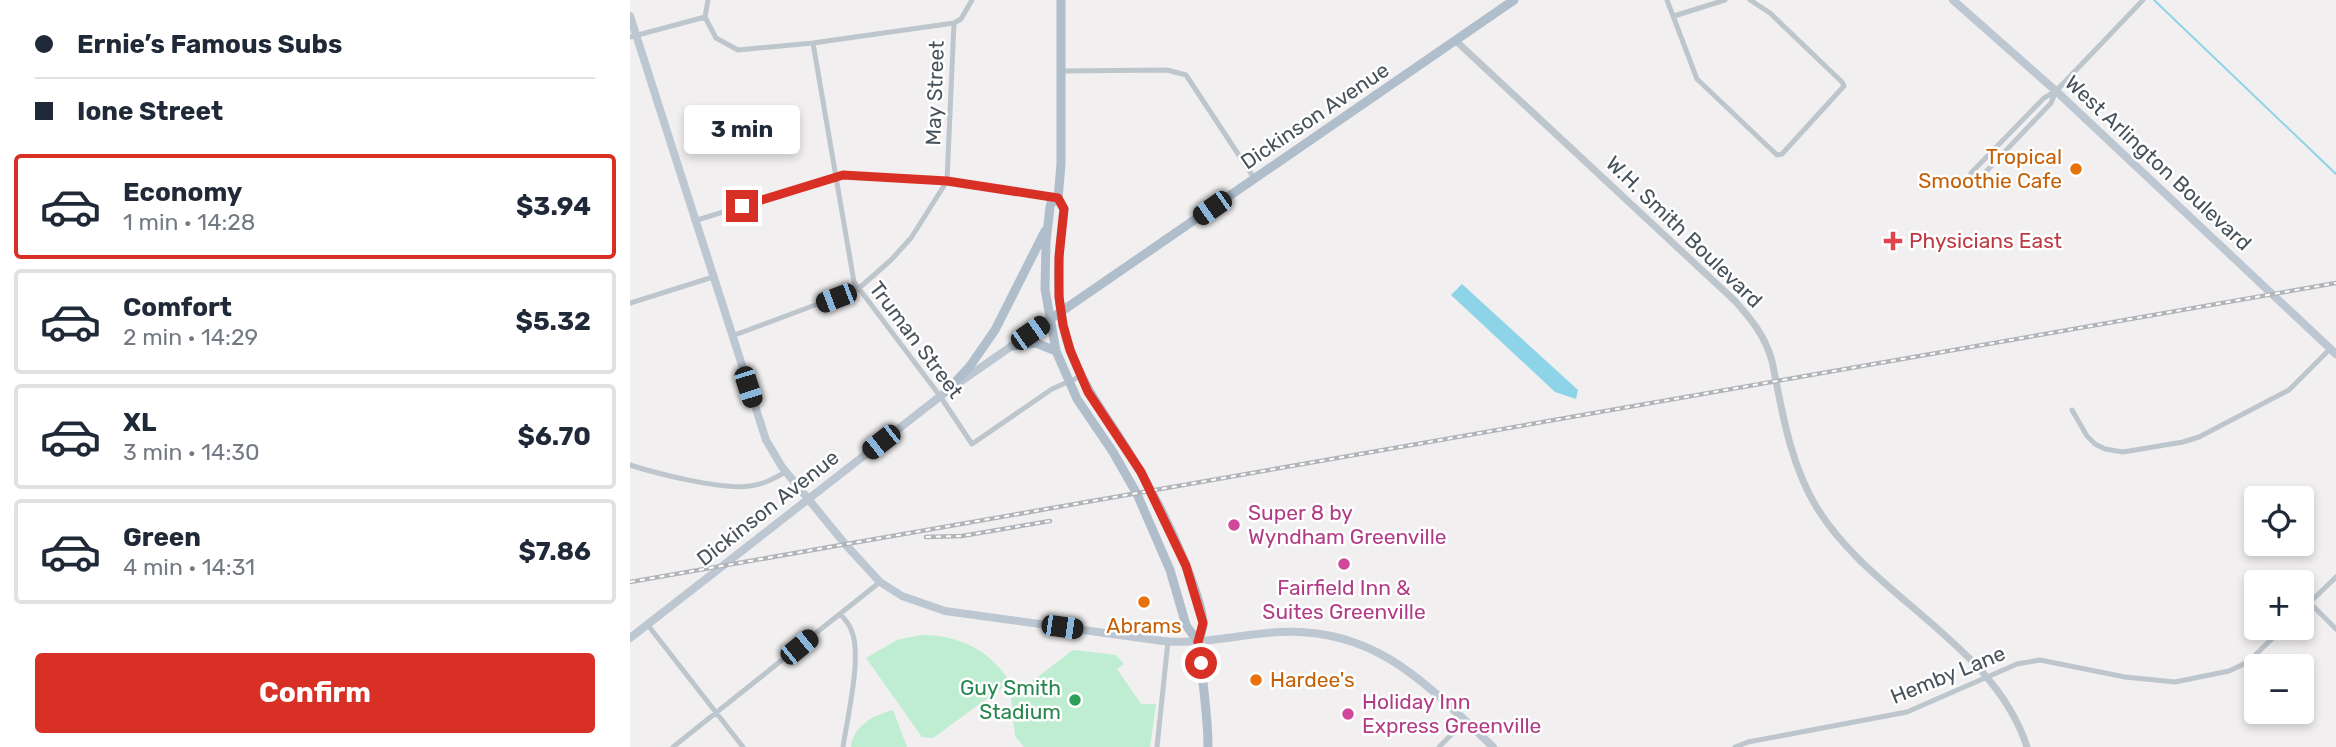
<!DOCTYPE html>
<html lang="en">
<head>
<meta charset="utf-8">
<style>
  :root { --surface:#fff; --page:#f6f6f7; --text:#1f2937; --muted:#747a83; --line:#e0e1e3; --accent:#d93025 }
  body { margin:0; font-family:Rubik,sans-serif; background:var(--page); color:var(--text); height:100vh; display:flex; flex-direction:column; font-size:26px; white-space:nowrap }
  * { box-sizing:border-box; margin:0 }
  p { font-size:23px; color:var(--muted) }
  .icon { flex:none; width:38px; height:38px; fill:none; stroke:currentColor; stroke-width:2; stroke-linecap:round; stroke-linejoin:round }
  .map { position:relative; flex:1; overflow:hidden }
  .sheet { display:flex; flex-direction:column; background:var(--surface); width:630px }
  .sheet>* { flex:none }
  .banner { display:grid; align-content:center; height:154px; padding:0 35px; background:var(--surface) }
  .fabs { position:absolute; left:1614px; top:486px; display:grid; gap:14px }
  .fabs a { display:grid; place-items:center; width:70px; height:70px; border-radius:7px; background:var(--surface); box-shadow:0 4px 10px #0003; font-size:35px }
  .end { position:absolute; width:32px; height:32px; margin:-16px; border:9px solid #d93025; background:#fff; box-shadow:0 0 0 4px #fff }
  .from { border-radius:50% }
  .bubble { position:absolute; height:49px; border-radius:7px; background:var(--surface); box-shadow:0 4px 10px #0003; font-size:23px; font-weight:700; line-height:49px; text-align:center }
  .car { position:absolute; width:21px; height:42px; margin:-21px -10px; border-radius:9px; box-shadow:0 0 5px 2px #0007; background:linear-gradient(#222 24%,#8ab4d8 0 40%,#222 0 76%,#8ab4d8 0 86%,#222 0) }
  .banner b { display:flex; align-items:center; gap:24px; height:66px; font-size:26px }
  .banner b+b { border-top:2px solid var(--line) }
  .banner i { width:18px; height:18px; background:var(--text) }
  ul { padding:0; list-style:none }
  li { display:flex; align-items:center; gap:21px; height:105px; margin:0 14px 10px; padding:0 21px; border:4px solid var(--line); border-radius:7px }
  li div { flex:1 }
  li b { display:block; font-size:26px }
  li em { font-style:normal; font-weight:700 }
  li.selected { border-color:var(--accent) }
  li>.icon { width:63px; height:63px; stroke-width:1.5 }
  .primary-button { display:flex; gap:14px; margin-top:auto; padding:14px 35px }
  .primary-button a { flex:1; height:80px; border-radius:7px; background:var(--accent); color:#fff; font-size:28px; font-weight:700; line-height:80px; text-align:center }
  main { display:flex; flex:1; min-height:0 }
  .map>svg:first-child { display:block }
  .green { fill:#bfedd1 }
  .water { fill:#8ed4e8 }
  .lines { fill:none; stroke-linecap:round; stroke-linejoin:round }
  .stream { stroke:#8ed4e8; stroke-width:2 }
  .minor { stroke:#bec6cd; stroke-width:5 }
  .tertiary { stroke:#bec6cd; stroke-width:7 }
  .secondary { stroke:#bdc7d2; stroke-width:8 }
  .primary { stroke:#b0becc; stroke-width:9 }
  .rail-casing { stroke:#b1b4b9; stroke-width:4.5 }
  .rail { stroke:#fff; stroke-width:2; stroke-dasharray:5; stroke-linecap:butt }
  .route { stroke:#d93025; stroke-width:9 }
  .food-dot { fill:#e8710a; stroke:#fff; stroke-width:2.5 }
  .health-dot { fill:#e0444e; stroke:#fff; stroke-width:2.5 }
  .hotel-dot { fill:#d1479c; stroke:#fff; stroke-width:2.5 }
  .leisure-dot { fill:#2e9e5b; stroke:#fff; stroke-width:2.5 }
  .labels { text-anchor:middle; stroke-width:5; stroke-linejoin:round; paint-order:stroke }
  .street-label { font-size:21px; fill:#48525b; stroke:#fff }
  .food-label { font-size:21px; fill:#c56008; stroke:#fff; text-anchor:end }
  .health-label { font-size:21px; fill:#be3a42; stroke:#fff; text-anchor:start }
  .hotel-label { font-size:21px; fill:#b23c85; stroke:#fff; text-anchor:start }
  .leisure-label { font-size:21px; fill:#27864d; stroke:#fff; text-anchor:end }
</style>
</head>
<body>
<main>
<section class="sheet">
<div class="banner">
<b><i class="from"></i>Ernie’s Famous Subs</b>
<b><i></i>Ione Street</b>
</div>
<ul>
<li class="selected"><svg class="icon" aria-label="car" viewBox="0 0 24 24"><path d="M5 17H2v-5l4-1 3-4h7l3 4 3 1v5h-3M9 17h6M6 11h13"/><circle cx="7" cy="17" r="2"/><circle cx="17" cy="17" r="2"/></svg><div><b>Economy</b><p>1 min · 14:28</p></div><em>$3.94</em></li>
<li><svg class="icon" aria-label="car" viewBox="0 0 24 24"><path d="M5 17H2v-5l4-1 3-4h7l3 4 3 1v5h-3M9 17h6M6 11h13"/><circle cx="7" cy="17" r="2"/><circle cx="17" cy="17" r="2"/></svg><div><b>Comfort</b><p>2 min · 14:29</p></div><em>$5.32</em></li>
<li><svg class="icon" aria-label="car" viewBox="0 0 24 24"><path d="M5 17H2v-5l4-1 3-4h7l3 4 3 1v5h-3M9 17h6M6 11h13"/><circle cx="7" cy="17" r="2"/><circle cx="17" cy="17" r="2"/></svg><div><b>XL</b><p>3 min · 14:30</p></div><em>$6.70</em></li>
<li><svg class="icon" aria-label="car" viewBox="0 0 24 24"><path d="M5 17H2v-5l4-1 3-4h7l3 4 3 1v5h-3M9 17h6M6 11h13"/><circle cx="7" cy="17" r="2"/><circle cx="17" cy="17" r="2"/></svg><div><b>Green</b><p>4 min · 14:31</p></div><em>$7.86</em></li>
</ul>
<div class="primary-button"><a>Confirm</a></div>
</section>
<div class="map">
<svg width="1706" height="747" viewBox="0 0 1706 747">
  <rect width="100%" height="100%" fill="#f1efef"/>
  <path class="green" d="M290,635C328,634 360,650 380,682L303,738L292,737L236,658L267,640Z
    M443,650L486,655L494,664L487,669L511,704H526L520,747H394L385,736L381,697Z
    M263,710L277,747H221C223,726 244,715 263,710Z"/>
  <path class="water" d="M832,284L948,390L946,399L925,392L821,295Z"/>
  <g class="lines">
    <path class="stream" d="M1524,0L1706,174"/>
    <path class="minor" d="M1037,0L1067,79L1147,155L1152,154L1214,86L1212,82L1140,13L1120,0
      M1044,16L1095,0
      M75,17L86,38L108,50L183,43L324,23L331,19L342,0
      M75,17L78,0
      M0,37L75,17
      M183,43L224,282L310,396L342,444L422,389L451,376
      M431,71L537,70L556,75L624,178
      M1341,173L1414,98L1426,91L1513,0
      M1348,180L1421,103L1426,91
      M64,221L213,175L317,181L428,197
      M0,303L83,277
      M102,336L228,289L261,260L281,238L317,181L324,23
      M1442,410L1457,436L1465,444L1475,449L1493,452L1553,442L1569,437L1659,390L1700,349
      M0,465C28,474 92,490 120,486C133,485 144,478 156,472
      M1680,603L1706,629
      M1671,611L1706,577
      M210,614C215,619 220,625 222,632C232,657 217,719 213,747
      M17,624L113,747
      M43,747L250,582
      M527,747L538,641
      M809,747L835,721
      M1105,747L1118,742L1277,712L1387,664L1410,660L1495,677L1545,682L1599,671L1618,662L1653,628"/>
    <path class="tertiary" d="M826,41L1105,301C1122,320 1135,336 1142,361C1152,411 1160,464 1187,508C1242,597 1364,644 1397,747"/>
    <path class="secondary" d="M1323,0L1426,91L1706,354
      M0,16L136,440L152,467L215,544L250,582L272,596L315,611L533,641C573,645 611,634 650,632C747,627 798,686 863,747
      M0,638L317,391L419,320"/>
    <path class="primary" d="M431,0V164L428,199L434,209C429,247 425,286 433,325C445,379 473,410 501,456C522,490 541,528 556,565C562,582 571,602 573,621C574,629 568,638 569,647C572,680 578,713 578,747
      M428,199L421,203L420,207L416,242L415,289L426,351L447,399L483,452L507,494L540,570L556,625L568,642
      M419,320L884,0
      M382,346L406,343L426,351
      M317,391L340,366L365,330L415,231"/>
    <g class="rail-casing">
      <path id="rail" d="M296,537L332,536L420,521
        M0,582L1706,283"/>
    </g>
    <use href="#rail" class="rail"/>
  </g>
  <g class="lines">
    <path class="route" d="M112,206L213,175L317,181L428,198L434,209L429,257V297L433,325L440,350L458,392L511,472L556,566L573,623L568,642L571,663"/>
  </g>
  <g class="food-dot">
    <circle cx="1446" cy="169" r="7"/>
    <circle cx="514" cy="602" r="7"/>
    <circle cx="626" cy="680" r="7"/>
  </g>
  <path class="health-dot" d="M1259.5 230.5h7v7h7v7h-7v7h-7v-7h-7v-7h7z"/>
  <g class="hotel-dot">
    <circle cx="604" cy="525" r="7"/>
    <circle cx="714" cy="564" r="7"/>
    <circle cx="718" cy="714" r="7"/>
  </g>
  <circle class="leisure-dot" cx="445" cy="700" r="7"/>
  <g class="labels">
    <g class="street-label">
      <text transform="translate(305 93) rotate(-88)" y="7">May Street</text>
      <text transform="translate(685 116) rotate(-34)" y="7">Dickinson Avenue</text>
      <text transform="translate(1528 163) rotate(43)" y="7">West Arlington Boulevard</text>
      <text transform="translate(1054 232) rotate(44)" y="7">W.H. Smith Boulevard</text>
      <text transform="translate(286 340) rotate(53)" y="7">Truman Street</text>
      <text transform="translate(138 508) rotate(-38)" y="7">Dickinson Avenue</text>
      <text transform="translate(1318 675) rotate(-22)" y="7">Hemby Lane</text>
    </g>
    <g class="food-label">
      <text x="1432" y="164">Tropical<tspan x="1432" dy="24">Smoothie Cafe</tspan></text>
      <text x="514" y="633" text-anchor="middle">Abrams</text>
      <text x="640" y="687" text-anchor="start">Hardee's</text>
    </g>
    <g class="health-label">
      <text x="1279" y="248">Physicians East</text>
    </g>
    <g class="hotel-label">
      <text x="618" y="520">Super 8 by<tspan x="618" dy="24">Wyndham Greenville</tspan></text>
      <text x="714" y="595" text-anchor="middle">Fairfield Inn &amp;<tspan x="714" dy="24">Suites Greenville</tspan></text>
      <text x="732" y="709">Holiday Inn<tspan x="732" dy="24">Express Greenville</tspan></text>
    </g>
    <g class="leisure-label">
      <text x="431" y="695">Guy Smith<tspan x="431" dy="24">Stadium</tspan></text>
    </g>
  </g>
</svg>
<div class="fabs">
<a><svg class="icon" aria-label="locate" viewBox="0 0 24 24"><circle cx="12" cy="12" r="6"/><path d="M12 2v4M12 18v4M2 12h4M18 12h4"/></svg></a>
<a>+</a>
<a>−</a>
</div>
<i class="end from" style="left:571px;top:663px"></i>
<i class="end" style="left:112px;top:206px"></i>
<div class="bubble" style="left:54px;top:105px;width:116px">3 min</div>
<i class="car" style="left:582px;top:208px;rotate:235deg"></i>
<i class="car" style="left:206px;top:298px;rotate:249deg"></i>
<i class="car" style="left:400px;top:333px;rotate:55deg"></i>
<i class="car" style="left:118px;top:387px;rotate:162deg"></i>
<i class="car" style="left:251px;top:442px;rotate:232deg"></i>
<i class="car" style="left:432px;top:627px;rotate:98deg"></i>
<i class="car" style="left:169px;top:647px;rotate:51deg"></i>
</div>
</main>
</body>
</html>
